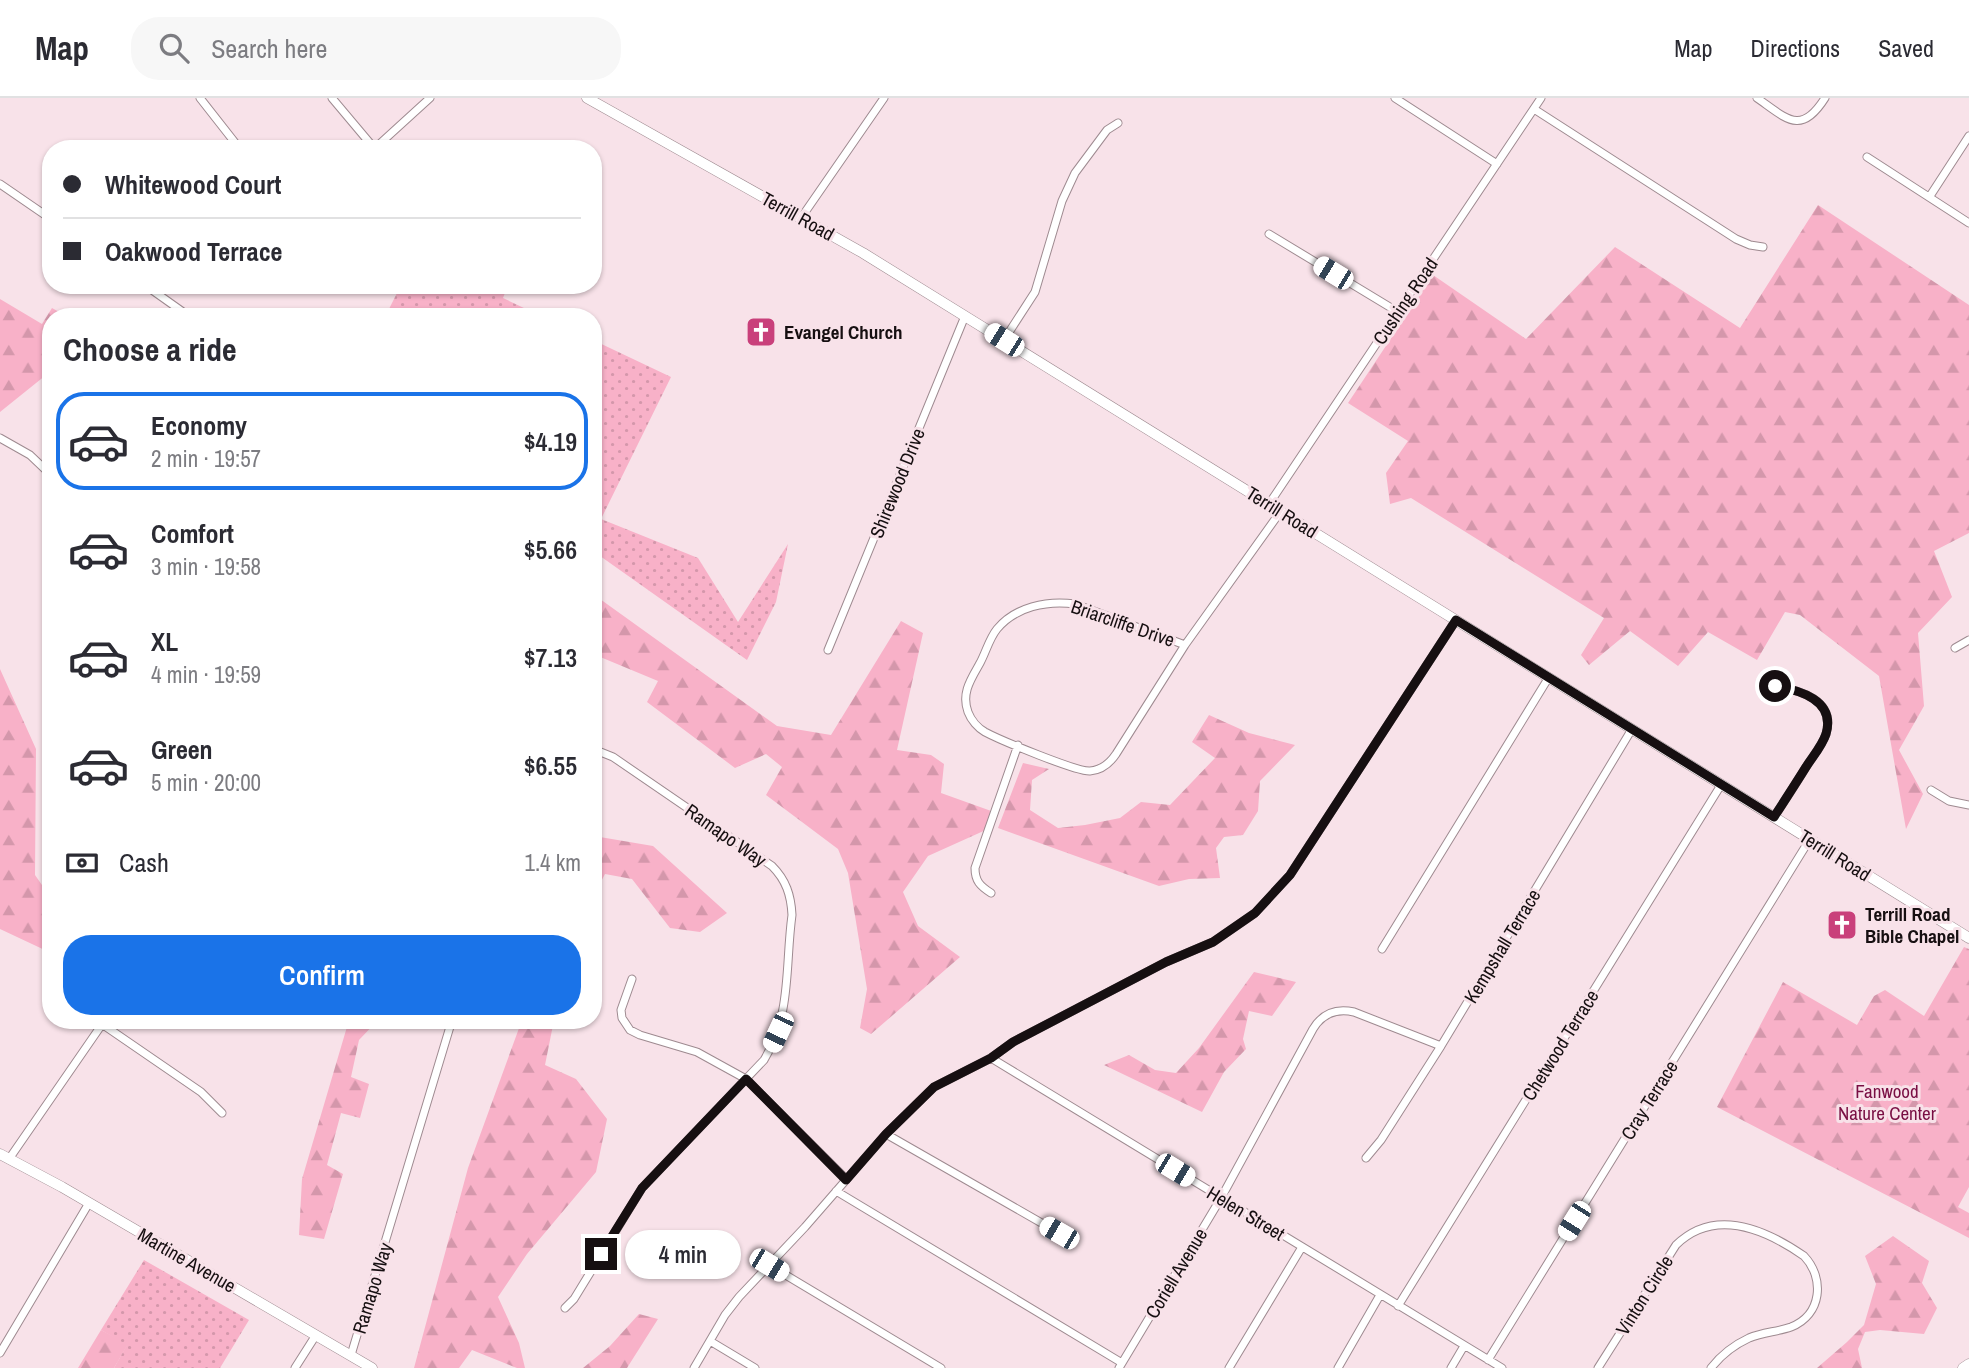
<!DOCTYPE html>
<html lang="en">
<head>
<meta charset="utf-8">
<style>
  :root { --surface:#fff; --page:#f7f7f7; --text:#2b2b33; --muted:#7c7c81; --line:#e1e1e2; --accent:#1a73e8 }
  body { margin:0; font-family:"Archivo Narrow",sans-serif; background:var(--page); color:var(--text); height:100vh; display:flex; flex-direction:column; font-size:26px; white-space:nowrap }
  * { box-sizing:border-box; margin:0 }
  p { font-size:23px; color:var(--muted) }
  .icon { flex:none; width:38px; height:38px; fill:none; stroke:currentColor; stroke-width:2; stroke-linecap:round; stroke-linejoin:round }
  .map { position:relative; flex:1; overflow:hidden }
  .side { position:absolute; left:42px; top:210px; width:560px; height:721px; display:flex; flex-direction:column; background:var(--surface); border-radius:28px; box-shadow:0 2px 5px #0004 }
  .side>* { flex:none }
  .hud { position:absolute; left:42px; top:42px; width:560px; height:154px; border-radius:28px; box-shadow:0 2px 5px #0004; display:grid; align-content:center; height:154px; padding:0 21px; background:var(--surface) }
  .end { position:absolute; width:32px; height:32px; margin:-16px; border:9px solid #160f11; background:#fff; box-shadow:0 0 0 4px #fff }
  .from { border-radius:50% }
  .bubble { position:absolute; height:49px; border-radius:24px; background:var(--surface); box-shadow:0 2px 5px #0004; font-size:23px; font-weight:600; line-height:49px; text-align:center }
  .car { position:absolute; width:21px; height:42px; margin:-21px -10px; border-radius:9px; box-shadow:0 0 5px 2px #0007; background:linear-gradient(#fff 24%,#345 0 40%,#fff 0 76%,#345 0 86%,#fff 0) }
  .hud b { display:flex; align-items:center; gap:24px; height:66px; font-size:26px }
  .hud b+b { border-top:2px solid var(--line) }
  .hud i { width:18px; height:18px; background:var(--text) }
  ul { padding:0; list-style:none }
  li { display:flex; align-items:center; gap:21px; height:98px; margin:0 14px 10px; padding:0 7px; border:4px solid transparent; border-radius:28px }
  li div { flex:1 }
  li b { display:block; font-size:26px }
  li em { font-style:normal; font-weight:600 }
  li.on { border-color:var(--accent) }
  li>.icon { width:63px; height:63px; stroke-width:1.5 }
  h2 { padding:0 21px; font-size:32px; line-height:84px }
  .pay { display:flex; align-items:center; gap:18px; height:77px; padding:0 21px; font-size:26px }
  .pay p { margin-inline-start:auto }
  .action { display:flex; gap:14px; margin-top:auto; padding:14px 21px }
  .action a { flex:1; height:80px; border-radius:28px; background:var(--accent); color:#fff; font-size:28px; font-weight:600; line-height:80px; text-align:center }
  header { display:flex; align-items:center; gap:42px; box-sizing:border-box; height:98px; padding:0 35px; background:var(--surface); border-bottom:2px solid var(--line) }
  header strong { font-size:33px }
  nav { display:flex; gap:38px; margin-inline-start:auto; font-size:24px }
  .search { width:490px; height:63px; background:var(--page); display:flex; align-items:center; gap:18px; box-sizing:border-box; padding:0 24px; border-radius:28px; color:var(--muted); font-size:26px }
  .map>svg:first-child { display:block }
  .forest { fill:url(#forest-firs) }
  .park { fill:url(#park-dots) }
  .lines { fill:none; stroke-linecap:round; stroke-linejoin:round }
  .street-casing { stroke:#9e8a90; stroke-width:9 }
  .secondary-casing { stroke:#9e8a90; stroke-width:11 }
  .street { stroke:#fff; stroke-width:7 }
  .secondary { stroke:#fff; stroke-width:10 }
  .route { stroke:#160f11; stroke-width:9 }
  .labels { text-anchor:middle; stroke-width:6; stroke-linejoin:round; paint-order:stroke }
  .street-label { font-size:19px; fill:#160f11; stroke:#f8e2e9 }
  .poi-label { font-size:19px; font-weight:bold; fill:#160f11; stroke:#f8e2e9; text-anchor:start }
  .park-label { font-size:19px; fill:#790e43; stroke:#f8e2e9 }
</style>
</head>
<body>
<header>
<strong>Map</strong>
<div class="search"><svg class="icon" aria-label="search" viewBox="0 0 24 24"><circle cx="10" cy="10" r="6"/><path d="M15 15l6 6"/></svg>Search here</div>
<nav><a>Map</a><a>Directions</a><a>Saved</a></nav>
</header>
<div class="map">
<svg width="1969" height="1270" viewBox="0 0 1969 1270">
  <defs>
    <pattern id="forest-firs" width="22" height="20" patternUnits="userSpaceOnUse" patternTransform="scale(1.75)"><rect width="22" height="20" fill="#f8b1c8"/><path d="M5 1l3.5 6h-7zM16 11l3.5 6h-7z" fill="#d497ab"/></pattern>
    <pattern id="park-dots" width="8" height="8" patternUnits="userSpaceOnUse" patternTransform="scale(1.75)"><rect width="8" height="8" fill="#f8b1c8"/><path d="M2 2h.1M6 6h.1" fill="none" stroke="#d497ab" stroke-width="1.8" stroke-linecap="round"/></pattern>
  </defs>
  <rect width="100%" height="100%" fill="#f8e2e9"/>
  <path class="forest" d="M1818,107L1969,207V435L1934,453L1952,499L1918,535L1924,608L1899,652L1923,696L1906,731L1879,578L1800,517L1785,514L1757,562L1708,534L1678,568L1630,533L1589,567L1581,557L1604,520L1411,400L1390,406L1386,375L1408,343L1348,305L1433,177L1526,241L1615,149L1740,230Z
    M0,201L42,226L52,210L68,219H51V273L0,314Z
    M593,496L777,628L831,637L901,523L923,535L897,652L931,657L944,666L941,695L994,714L988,731L928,758L903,794L918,828L960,859L871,936L860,930L867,891L848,775L838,751L766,697L782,669L766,656L735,670L647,604L658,583L593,556Z
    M0,571L36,651L35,777L51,800L49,854L0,831Z
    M1209,617L1249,635L1295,647L1260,683L1258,713L1243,737L1224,739L1216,750L1220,780L1189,781L1159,788L998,730L1023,665L1049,671L1032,682L1030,712L1058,730L1085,727L1120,720L1141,704L1170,707L1215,660L1192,644Z
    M594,738L653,748L727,815L700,834L670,830L632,781L605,776L593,799Z
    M1964,849L1969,851V1089L1958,1109L1969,1115V1140L1717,1009L1783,884L1857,927L1874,898L1885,892L1924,918Z
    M1254,874L1296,884L1272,918L1249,913L1243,941L1246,951L1224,974L1202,1014L1104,967L1129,957L1155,972L1176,975L1199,950Z
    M349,922H378L359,942L351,979L369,986L360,1020L341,1015L327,1067L343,1076L324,1141L299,1137L302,1081Z
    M522,922H554L545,967L576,981L607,1021L596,1074L527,1156L498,1199L519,1245L525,1270H517L472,1252L459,1270H414L468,1070Z
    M1893,1138L1929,1163L1922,1185L1937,1210L1924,1236L1880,1232L1865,1234L1858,1251L1862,1270H1817L1847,1244L1864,1227L1876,1186L1865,1158Z
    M639,1216L658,1221L627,1270H583L610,1248Z
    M101,1232L128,1246L114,1270H78Z"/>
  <path class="park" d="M401,187H508L503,200L543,219H385Z
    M593,242L671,279L601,421L698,460L738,524L788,446L776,504L747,562L593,453Z
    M144,1162L249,1222L220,1270H114L127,1247L101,1232Z"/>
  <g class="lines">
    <g class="street-casing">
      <path id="street" d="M200,0L240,51
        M332,0L374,50
        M1395,0L1497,66
        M1757,0C1787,21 1801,38 1825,0
        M1534,11L1736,141L1750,147L1763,149
        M374,51L430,0
        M1867,59L1969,125
        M0,86L51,121
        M1930,98L1969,38
        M801,120L884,0
        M1269,136L1398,214
        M145,187L190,219
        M1004,242L1035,194L1062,103L1075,75L1107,32L1118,25
        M0,340L30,357L51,377
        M1269,406L1541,0
        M1185,547L1075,506C1047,502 1015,509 997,531C989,541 986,554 980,565C971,581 961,595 968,614C971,622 978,630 985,634C1000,642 1077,674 1090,673C1102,672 1110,665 1116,656L1185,547L1281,413
        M1955,550L1969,542
        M828,552L965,218
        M1931,692L1949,703L1969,707
        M1774,719C1785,702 1796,686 1806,669C1813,658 1822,648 1826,636C1836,602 1800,592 1775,588
        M991,795C980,788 975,783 975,770L1018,647
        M1382,851L1549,579
        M632,881L621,912L622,920L630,932L640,937L697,954L746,981L846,1081
        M102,926L201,994L222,1015
        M991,960L1502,1270
        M886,1036L1059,1135
        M1366,1060L1381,1042L1441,948L1632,631
        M9,1061L105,922
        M836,1093L1122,1265
        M769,1167L941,1270
        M1398,1208L1721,687
        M565,1210L574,1201L642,1090L764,962C792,915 785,868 792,817C791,797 786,782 772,768L613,659L593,651
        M710,1243L755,1270
        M0,1255L89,1105
        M351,1257L452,922
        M1488,1262L1810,741
        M295,1270L316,1237
        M694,1270L725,1217L739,1199L805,1129L886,1036L934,989L991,960L1013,944L1166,864L1213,844L1255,815L1290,777L1456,522
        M1119,1270L1221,1100L1313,931C1322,916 1336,910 1354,914L1441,948
        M1229,1270L1302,1149
        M1338,1270L1380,1197
        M1451,1270L1464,1248
        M1598,1270L1676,1147C1715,1109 1765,1131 1804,1158C1825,1180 1822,1217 1791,1229C1777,1234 1763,1234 1749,1240C1734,1247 1721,1257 1711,1270"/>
    </g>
    <g class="secondary-casing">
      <path id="secondary" d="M587,0L863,155L1969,840
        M0,1056L62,1089L372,1270
        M1963,1270L1969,1266"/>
    </g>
    <use href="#street" class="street"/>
    <use href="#secondary" class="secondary"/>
  </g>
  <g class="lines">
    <path class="route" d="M601,1156L642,1090L746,981L846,1082L886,1036L934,989L991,960L1013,944L1166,864L1213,844L1255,815L1290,777L1456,522L1774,719C1785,702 1796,685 1806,669C1813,658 1822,648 1826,636C1836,602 1799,592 1775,588"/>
  </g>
  <defs>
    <g id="church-square" transform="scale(1.575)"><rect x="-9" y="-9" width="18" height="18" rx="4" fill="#c9407b" stroke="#f8e2e9"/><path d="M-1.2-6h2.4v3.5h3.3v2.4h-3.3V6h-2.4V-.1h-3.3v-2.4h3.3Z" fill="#fff"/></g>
  </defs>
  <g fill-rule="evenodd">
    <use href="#church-square" x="761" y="234"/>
    <use href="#church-square" x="1842" y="827"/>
  </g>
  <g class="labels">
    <g class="street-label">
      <text transform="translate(798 118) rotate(29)" y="7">Terrill Road</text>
      <text transform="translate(1405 203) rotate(-56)" y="7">Cushing Road</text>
      <text transform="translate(897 385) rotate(-68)" y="7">Shirewood Drive</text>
      <text transform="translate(1282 414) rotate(32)" y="7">Terrill Road</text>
      <text transform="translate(1123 525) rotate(19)" y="7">Briarcliffe Drive</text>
      <text transform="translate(726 737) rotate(35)" y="7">Ramapo Way</text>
      <text transform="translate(1835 757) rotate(32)" y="7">Terrill Road</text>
      <text transform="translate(1502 848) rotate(-59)" y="7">Kempshall Terrace</text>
      <text transform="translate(1560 947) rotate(-58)" y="7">Chetwood Terrace</text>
      <text transform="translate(1649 1002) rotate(-58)" y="7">Cray Terrace</text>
      <text transform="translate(1246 1115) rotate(31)" y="7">Helen Street</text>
      <text transform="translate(187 1162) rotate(30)" y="7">Martine Avenue</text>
      <text transform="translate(1176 1175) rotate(-59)" y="7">Coriell Avenue</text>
      <text transform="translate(372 1190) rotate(-73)" y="7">Ramapo Way</text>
      <text transform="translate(1644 1197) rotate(-58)" y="7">Vinton Circle</text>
    </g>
    <g class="poi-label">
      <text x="784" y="241">Evangel Church</text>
      <text x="1865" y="823">Terrill Road<tspan x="1865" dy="22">Bible Chapel</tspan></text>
    </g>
    <g class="park-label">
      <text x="1887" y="1000">Fanwood<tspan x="1887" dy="22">Nature Center</tspan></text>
    </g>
  </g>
</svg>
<i class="end from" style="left:1775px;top:588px"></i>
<i class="end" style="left:601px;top:1156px"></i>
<div class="bubble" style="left:625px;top:1132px;width:116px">4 min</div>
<i class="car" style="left:1333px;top:175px;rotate:301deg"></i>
<i class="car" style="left:1004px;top:242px;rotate:302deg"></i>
<i class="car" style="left:778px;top:934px;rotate:205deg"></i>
<i class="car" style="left:1175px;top:1072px;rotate:121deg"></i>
<i class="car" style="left:1574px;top:1123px;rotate:212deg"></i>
<i class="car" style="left:1059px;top:1135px;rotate:300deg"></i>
<i class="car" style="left:769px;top:1167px;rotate:121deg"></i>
<div class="hud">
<b><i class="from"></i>Whitewood Court</b>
<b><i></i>Oakwood Terrace</b>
</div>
<section class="side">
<h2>Choose a ride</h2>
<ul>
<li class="on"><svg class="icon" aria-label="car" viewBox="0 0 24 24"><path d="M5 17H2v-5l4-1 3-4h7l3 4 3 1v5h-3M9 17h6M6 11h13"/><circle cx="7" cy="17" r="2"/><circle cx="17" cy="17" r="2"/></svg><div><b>Economy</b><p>2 min · 19:57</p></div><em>$4.19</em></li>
<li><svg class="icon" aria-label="car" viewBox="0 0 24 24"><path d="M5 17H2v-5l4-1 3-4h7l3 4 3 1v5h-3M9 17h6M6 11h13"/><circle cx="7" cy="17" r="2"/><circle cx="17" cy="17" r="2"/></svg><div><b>Comfort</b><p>3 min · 19:58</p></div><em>$5.66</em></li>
<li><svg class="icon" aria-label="car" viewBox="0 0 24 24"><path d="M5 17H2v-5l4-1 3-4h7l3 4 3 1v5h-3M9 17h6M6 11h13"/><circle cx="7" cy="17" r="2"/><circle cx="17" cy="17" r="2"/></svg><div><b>XL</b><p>4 min · 19:59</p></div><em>$7.13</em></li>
<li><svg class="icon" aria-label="car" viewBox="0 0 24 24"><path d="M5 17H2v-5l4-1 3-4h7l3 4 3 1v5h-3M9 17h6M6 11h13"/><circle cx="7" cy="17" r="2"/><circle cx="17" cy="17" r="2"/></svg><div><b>Green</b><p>5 min · 20:00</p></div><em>$6.55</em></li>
</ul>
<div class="pay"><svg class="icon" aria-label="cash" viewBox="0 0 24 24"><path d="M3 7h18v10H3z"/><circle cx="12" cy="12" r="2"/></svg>Cash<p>1.4 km</p></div>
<div class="action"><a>Confirm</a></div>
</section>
</div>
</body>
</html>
